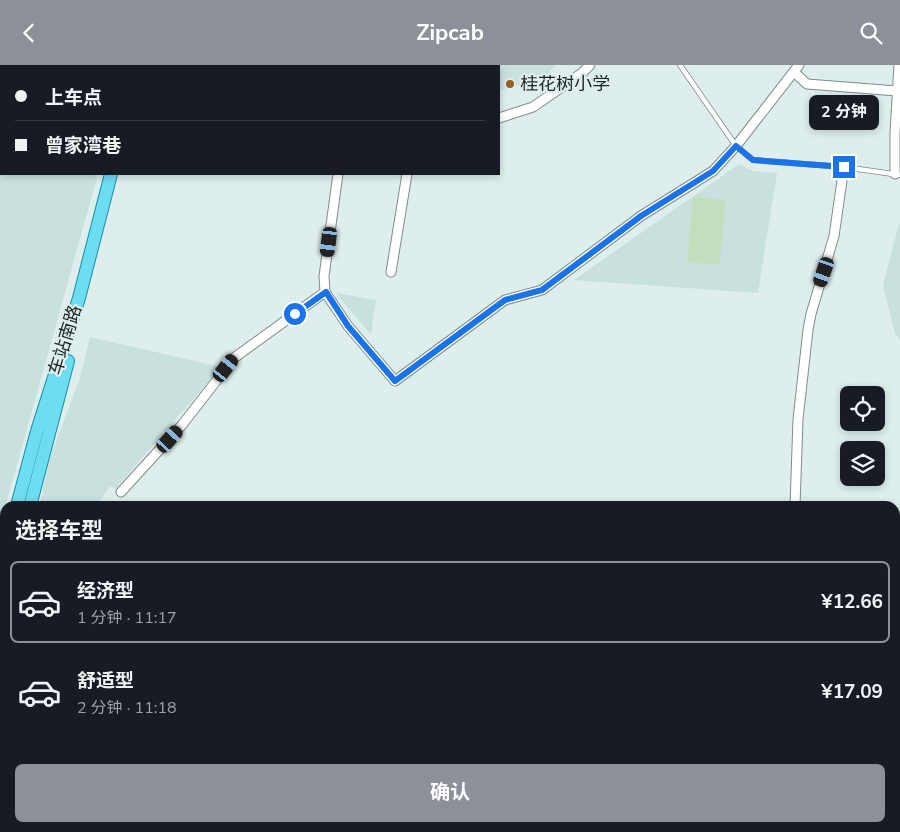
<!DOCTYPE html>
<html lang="zh">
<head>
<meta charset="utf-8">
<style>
  :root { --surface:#171b24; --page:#242831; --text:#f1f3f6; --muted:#9ea1a6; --line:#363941; --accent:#8c9099 }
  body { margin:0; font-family:"Nunito Sans","Noto Sans SC",sans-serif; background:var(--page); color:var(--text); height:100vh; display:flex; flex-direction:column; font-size:19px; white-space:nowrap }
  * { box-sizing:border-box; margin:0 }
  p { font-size:16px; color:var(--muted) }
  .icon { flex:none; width:28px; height:28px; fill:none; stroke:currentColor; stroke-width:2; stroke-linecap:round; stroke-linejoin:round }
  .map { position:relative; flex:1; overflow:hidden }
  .drawer { position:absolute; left:0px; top:436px; width:900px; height:331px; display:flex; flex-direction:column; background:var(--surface); border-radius:15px 15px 0 0; box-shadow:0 2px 8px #0003 }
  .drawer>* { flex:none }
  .top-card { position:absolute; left:0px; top:0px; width:500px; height:110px; box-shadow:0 2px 8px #0003; display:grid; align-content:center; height:110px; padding:0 15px; background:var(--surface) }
  .buttons { position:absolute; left:840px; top:321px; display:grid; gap:10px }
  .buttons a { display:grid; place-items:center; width:45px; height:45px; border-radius:8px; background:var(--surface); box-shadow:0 2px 8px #0003; font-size:25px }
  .end { position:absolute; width:22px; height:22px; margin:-11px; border:6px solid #1a73e8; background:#fff; box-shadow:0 0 0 2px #fff }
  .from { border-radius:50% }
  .bubble { position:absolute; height:35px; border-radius:8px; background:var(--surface); box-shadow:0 2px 8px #0003; font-size:16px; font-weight:700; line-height:35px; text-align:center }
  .car { position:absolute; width:15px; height:30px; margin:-15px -8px; border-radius:6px; box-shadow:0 0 4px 1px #0007; background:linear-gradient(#222 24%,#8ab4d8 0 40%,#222 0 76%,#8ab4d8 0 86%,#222 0) }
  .top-card b { display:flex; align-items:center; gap:18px; height:48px; font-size:19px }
  .top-card b+b { border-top:1px solid var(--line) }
  .top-card i { width:12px; height:12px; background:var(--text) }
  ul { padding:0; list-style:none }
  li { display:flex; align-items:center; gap:15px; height:82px; margin:0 10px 8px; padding:0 5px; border:2px solid transparent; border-radius:8px }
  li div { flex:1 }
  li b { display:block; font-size:19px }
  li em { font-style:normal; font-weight:700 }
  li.on { border-color:var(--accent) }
  li>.icon { width:45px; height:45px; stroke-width:1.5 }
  h2 { padding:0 15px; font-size:22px; line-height:60px }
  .button { display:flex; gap:10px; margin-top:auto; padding:10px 15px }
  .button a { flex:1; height:58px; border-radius:8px; background:var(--accent); color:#fff; font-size:20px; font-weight:700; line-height:58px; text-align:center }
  header { display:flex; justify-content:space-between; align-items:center; height:65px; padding:0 15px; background:var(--accent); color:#fff; font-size:22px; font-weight:700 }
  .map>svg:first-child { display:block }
  .built { fill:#c8e1df }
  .green { fill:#c3debd }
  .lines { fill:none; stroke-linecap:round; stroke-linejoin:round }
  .service-casing { stroke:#7e8d8c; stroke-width:6 }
  .minor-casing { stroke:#7e8d8c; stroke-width:11 }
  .tertiary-casing { stroke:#7e8d8c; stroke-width:12 }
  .primary-casing { stroke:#138ea6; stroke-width:14 }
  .service { stroke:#fff; stroke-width:4.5 }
  .minor { stroke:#fff; stroke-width:9 }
  .tertiary { stroke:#fff; stroke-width:10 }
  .primary { stroke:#6dddf3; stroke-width:12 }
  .route { stroke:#1a73e8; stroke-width:6 }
  .poi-dot { fill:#9b6020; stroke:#ddeeed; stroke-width:2 }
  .labels { text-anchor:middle; stroke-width:4.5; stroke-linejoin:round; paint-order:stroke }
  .poi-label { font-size:18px; fill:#1f2525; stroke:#ddeeed; text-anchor:start }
  .street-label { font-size:18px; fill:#1f2525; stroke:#ddeeed }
</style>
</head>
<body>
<header><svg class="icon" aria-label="back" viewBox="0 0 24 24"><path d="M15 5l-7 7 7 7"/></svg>Zipcab<svg class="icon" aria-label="search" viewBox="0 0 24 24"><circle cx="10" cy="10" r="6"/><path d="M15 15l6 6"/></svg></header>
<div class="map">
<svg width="900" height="767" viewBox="0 0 900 767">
  <rect width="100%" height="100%" fill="#ddeeed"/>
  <path class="built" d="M0,0H128L1,1V109H98L0,461Z
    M499,0H556L544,12L499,26Z
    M739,99L753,106L777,108L758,228L574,215Z
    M899,159H900V274L895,268L883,220Z
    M336,228L376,235L371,270Z
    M90,272L221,302L115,424L110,421L97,441H40L49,395L79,316Z
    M256,763V762L405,763V767H256Z
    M438,763V762L573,763L572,767H437Z
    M731,763V762L817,763L816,767H732Z"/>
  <path class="green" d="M693,132L725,135L720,200L687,197Z"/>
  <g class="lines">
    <g class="service-casing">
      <path id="service" d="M680,0L736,81L753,95L844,102L900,110"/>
    </g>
    <g class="minor-casing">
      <path id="minor" d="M336,1V0
        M794,7L807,19L897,26
        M499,53L533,42L582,8L590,0
        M338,109L324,211L325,227L348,261L395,316L505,235L542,225L641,151L713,106L736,81L799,0
        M895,109V68L899,0
        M391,207L407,109
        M121,427L182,360L234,293L325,227
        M795,441L798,354L808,265L811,249L834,171L844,102
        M895,502H900
        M0,566H5
        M687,762L704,767
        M830,767L831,762"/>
    </g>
    <g class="tertiary-casing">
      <path id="tertiary" d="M414,767L415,762"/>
    </g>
    <g class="primary-casing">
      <path id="primary" d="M139,1V0
        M149,1V0
        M17,441L37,366L79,233L111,109
        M30,441L68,296
        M0,506L5,487
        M0,560L5,540"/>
    </g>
    <use href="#service" class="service"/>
    <use href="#minor" class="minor"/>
    <use href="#tertiary" class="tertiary"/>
    <use href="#primary" class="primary"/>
  </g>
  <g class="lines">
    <path class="route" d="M295,249L326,227L348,261L395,316L505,235L542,225L641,151L713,106L736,81L753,95L844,102"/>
  </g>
  <circle class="poi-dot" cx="510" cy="19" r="5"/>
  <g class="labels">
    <g class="poi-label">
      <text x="520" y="25">桂花树小学</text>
    </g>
    <g class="street-label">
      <text transform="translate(65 275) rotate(-73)" y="6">车站南路</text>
    </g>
  </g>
</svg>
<div class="buttons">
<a><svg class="icon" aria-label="locate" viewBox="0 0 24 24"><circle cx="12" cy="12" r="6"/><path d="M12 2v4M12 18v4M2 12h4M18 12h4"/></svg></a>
<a><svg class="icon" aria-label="layers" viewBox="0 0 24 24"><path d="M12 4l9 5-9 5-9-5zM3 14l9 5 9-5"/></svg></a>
</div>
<i class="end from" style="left:295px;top:249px"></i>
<i class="end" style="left:844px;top:102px"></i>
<div class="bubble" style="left:809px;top:30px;width:70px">2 分钟</div>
<i class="car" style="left:329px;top:177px;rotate:187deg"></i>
<i class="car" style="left:824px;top:207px;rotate:199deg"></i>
<i class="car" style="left:226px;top:303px;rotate:38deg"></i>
<i class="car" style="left:170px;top:374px;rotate:42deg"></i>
<div class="top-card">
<b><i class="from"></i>上车点</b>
<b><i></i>曾家湾巷</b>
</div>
<section class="drawer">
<h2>选择车型</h2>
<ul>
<li class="on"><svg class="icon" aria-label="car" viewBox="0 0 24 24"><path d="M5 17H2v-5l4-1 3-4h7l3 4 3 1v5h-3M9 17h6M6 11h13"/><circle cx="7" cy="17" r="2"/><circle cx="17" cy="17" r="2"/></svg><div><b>经济型</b><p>1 分钟 · 11:17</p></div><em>¥12.66</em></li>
<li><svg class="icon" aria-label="car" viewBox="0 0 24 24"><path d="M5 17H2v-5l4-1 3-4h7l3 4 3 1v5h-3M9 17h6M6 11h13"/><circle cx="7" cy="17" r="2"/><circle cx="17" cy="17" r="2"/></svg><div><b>舒适型</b><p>2 分钟 · 11:18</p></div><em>¥17.09</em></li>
</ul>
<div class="button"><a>确认</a></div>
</section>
</div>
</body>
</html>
